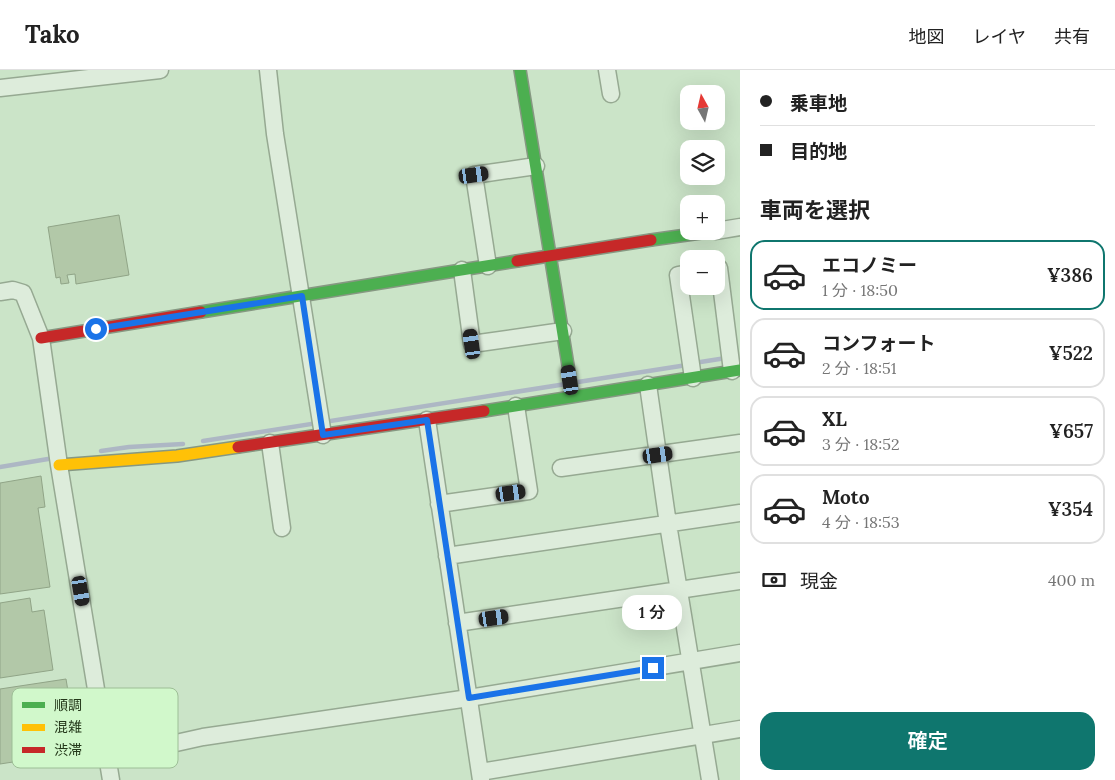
<!DOCTYPE html>
<html lang="ja">
<head>
<meta charset="utf-8">
<style>
  :root { --surface:#fff; --page:#f6f6f6; --text:#222; --muted:#767676; --line:#e0e0e0; --accent:#0f766e }
  body { margin:0; font-family:Lora,"Noto Sans JP",serif; background:var(--page); color:var(--text); height:100vh; display:flex; flex-direction:column; font-size:19px; white-space:nowrap }
  * { box-sizing:border-box; margin:0 }
  p { font-size:16px; color:var(--muted) }
  .icon { flex:none; width:28px; height:28px; fill:none; stroke:currentColor; stroke-width:2; stroke-linecap:round; stroke-linejoin:round }
  .map { position:relative; flex:1; overflow:hidden }
  .details { display:flex; flex-direction:column; background:var(--surface); width:375px }
  .details>* { flex:none }
  .top-card { display:grid; align-content:center; height:110px; padding:0 20px; background:var(--surface) }
  .needle { width:32px; rotate:352deg }
  .fabs { position:absolute; left:680px; top:15px; display:grid; gap:10px }
  .fabs a { display:grid; place-items:center; width:45px; height:45px; border-radius:10px; background:var(--surface); box-shadow:0 5px 20px #0002; font-size:25px }
  .end { position:absolute; width:22px; height:22px; margin:-11px; border:6px solid #1a73e8; background:#fff; box-shadow:0 0 0 2px #fff }
  .from { border-radius:50% }
  .bubble { position:absolute; height:35px; border-radius:15px; background:var(--surface); box-shadow:0 5px 20px #0002; font-size:16px; font-weight:600; line-height:35px; text-align:center }
  .car { position:absolute; width:15px; height:30px; margin:-15px -8px; border-radius:6px; box-shadow:0 0 4px 1px #0007; background:linear-gradient(#222 24%,#8ab4d8 0 40%,#222 0 76%,#8ab4d8 0 86%,#222 0) }
  .top-card b { display:flex; align-items:center; gap:18px; height:48px; font-size:19px }
  .top-card b+b { border-top:1px solid var(--line) }
  .top-card i { width:12px; height:12px; background:var(--text) }
  ul { padding:0; list-style:none }
  li { display:flex; align-items:center; gap:15px; height:70px; margin:0 10px 8px; padding:0 10px; border:2px solid var(--line); border-radius:15px }
  li div { flex:1 }
  li b { display:block; font-size:19px }
  li em { font-style:normal; font-weight:600 }
  li.selected { border-color:var(--accent) }
  li>.icon { width:45px; height:45px; stroke-width:1.5 }
  h2 { padding:0 20px; font-size:22px; line-height:60px }
  .pay { display:flex; align-items:center; gap:12px; height:55px; padding:0 20px; font-size:19px }
  .pay p { margin-inline-start:auto }
  .primary-button { display:flex; gap:10px; margin-top:auto; padding:10px 20px }
  .primary-button a { flex:1; height:58px; border-radius:15px; background:var(--accent); color:#fff; font-size:20px; font-weight:600; line-height:58px; text-align:center }
  header { display:flex; align-items:center; gap:30px; box-sizing:border-box; height:70px; padding:0 25px; background:var(--surface); border-bottom:1px solid var(--line) }
  header strong { font-size:24px }
  nav { display:flex; gap:28px; margin-inline-start:auto; font-size:18px }
  main { display:flex; flex:1; min-height:0 }
  .map>svg:first-child { display:block }
  .lines { fill:none; stroke-linecap:round; stroke-linejoin:round }
  .stream { stroke:#adb7c4; stroke-width:4.5 }
  .building { fill:#b2c8a8; stroke:#90a487 }
  .street-casing { stroke:#96a992; stroke-width:19 }
  .fast-casing { stroke:#869882; stroke-width:14 }
  .slow-casing { stroke:#869882; stroke-width:14 }
  .jam-casing { stroke:#869882; stroke-width:14 }
  .street { stroke:#ddecdb; stroke-width:16 }
  .fast { stroke:#4caf50; stroke-width:11 }
  .slow { stroke:#ffc107; stroke-width:11 }
  .jam { stroke:#c62828; stroke-width:11 }
  .route { stroke:#1a73e8; stroke-width:6 }
  .key { fill:#d1f8cb; stroke:#9dbe96; stroke-width:1 }
  .key-label { font-size:14px; fill:#24381a }
</style>
</head>
<body>
<header>
<strong>Tako</strong>
<nav><a>地図</a><a>レイヤ</a><a>共有</a></nav>
</header>
<main>
<div class="map">
<svg width="740" height="710" viewBox="0 0 740 710">
  <rect width="100%" height="100%" fill="#cbe4c8"/>
  <g class="lines">
    <path class="stream" d="M694,293L726,288
      M578,312L687,295
      M203,371L566,314
      M101,381L129,377L183,374
      M0,397L54,388"/>
  </g>
  <path class="building" d="M119,145L129,205L76,214L75,204L67,205L69,213L61,214L60,207L56,208L48,157Z
    M41,406L45,437L38,438L50,517L0,524V413Z
    M30,528L32,542L44,540L53,600L0,608V533Z
    M66,609L78,682L0,694V619Z"/>
  <g class="lines">
    <g class="street-casing">
      <path id="street" d="M268,0L275,64L323,365
        M607,0L611,24
        M0,18L160,0
        M716,161L740,157
        M488,196L474,105L536,96
        M716,198H719L732,301
        M462,200L472,274L563,261
        M689,203L678,205L693,308
        M0,222L13,220L23,223L41,268L59,395L111,710
        M648,315L668,454L710,710
        M427,350L481,710
        M270,373L282,458
        M561,398L740,373
        M439,434L529,421L516,336
        M447,486L740,443
        M457,553L740,511
        M108,688L203,667L469,628L740,583
        M480,702L740,659"/>
    </g>
    <g class="fast-casing">
      <path id="fast" d="M520,0L573,326
        M651,170L715,161
        M201,242L517,191
        M484,341L740,300"/>
    </g>
    <g class="slow-casing">
      <path id="slow" d="M59,395L177,386L238,377"/>
    </g>
    <g class="jam-casing">
      <path id="jam" d="M517,191L651,170
        M41,268L201,242
        M238,377L484,341"/>
    </g>
    <use href="#street" class="street"/>
    <use href="#fast" class="fast"/>
    <use href="#slow" class="slow"/>
    <use href="#jam" class="jam"/>
  </g>
  <g class="lines">
    <path class="route" d="M96,259L302,226L323,365L427,350L469,628L653,598"/>
  </g>
  <rect x="12" y="618" width="166" height="80" rx="8" class="key"/>
  <rect x="22" y="632" width="23" height="6" fill="#4caf50"/>
  <rect x="22" y="654" width="23" height="7" fill="#ffc107"/>
  <rect x="22" y="677" width="23" height="6" fill="#c62828"/>
  <g class="key-label">
    <text x="54" y="640">順調</text>
    <text x="54" y="662">混雑</text>
    <text x="54" y="685">渋滞</text>
  </g>
</svg>
<div class="fabs">
<a><svg class="needle" viewBox="-14 -14 28 28"><path d="M0-13l5 13h-10z" fill="#e53935"/><path d="M0 13l5-13h-10z" fill="#767676"/></svg></a>
<a><svg class="icon" aria-label="layers" viewBox="0 0 24 24"><path d="M12 4l9 5-9 5-9-5zM3 14l9 5 9-5"/></svg></a>
<a>+</a>
<a>−</a>
</div>
<i class="end from" style="left:96px;top:259px"></i>
<i class="end" style="left:653px;top:598px"></i>
<div class="bubble" style="left:622px;top:525px;width:60px">1 分</div>
<i class="car" style="left:474px;top:105px;rotate:82deg"></i>
<i class="car" style="left:472px;top:274px;rotate:352deg"></i>
<i class="car" style="left:570px;top:310px;rotate:351deg"></i>
<i class="car" style="left:658px;top:385px;rotate:82deg"></i>
<i class="car" style="left:511px;top:423px;rotate:82deg"></i>
<i class="car" style="left:81px;top:521px;rotate:170deg"></i>
<i class="car" style="left:494px;top:548px;rotate:82deg"></i>
</div>
<section class="details">
<div class="top-card">
<b><i class="from"></i>乗車地</b>
<b><i></i>目的地</b>
</div>
<h2>車両を選択</h2>
<ul>
<li class="selected"><svg class="icon" aria-label="car" viewBox="0 0 24 24"><path d="M5 17H2v-5l4-1 3-4h7l3 4 3 1v5h-3M9 17h6M6 11h13"/><circle cx="7" cy="17" r="2"/><circle cx="17" cy="17" r="2"/></svg><div><b>エコノミー</b><p>1 分 · 18:50</p></div><em>¥386</em></li>
<li><svg class="icon" aria-label="car" viewBox="0 0 24 24"><path d="M5 17H2v-5l4-1 3-4h7l3 4 3 1v5h-3M9 17h6M6 11h13"/><circle cx="7" cy="17" r="2"/><circle cx="17" cy="17" r="2"/></svg><div><b>コンフォート</b><p>2 分 · 18:51</p></div><em>¥522</em></li>
<li><svg class="icon" aria-label="car" viewBox="0 0 24 24"><path d="M5 17H2v-5l4-1 3-4h7l3 4 3 1v5h-3M9 17h6M6 11h13"/><circle cx="7" cy="17" r="2"/><circle cx="17" cy="17" r="2"/></svg><div><b>XL</b><p>3 分 · 18:52</p></div><em>¥657</em></li>
<li><svg class="icon" aria-label="car" viewBox="0 0 24 24"><path d="M5 17H2v-5l4-1 3-4h7l3 4 3 1v5h-3M9 17h6M6 11h13"/><circle cx="7" cy="17" r="2"/><circle cx="17" cy="17" r="2"/></svg><div><b>Moto</b><p>4 分 · 18:53</p></div><em>¥354</em></li>
</ul>
<div class="pay"><svg class="icon" aria-label="cash" viewBox="0 0 24 24"><path d="M3 7h18v10H3z"/><circle cx="12" cy="12" r="2"/></svg>現金<p>400 m</p></div>
<div class="primary-button"><a>確定</a></div>
</section>
</main>
</body>
</html>
